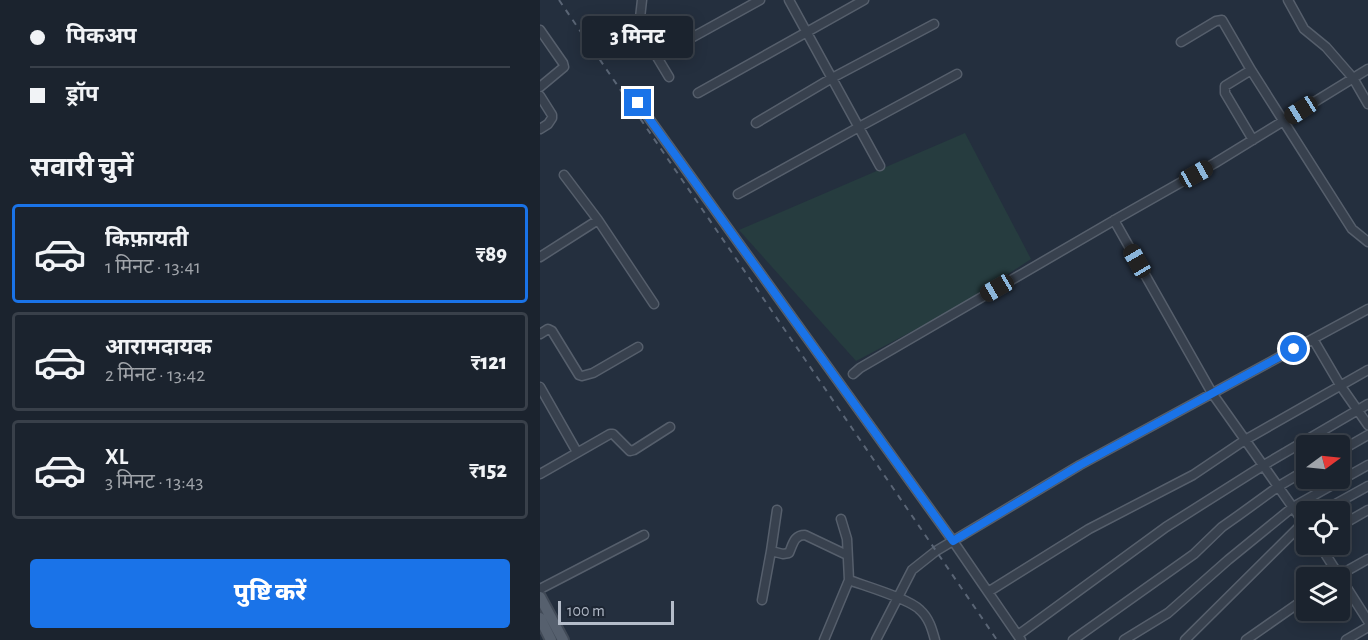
<!DOCTYPE html>
<html lang="hi">
<head>
<meta charset="utf-8">
<style>
  :root { --surface:#1b232e; --page:#242b36; --text:#f1f3f6; --muted:#a0a4aa; --line:#39404a; --accent:#1a73e8 }
  body { margin:0; font-family:"Alegreya Sans","Noto Sans Devanagari",sans-serif; background:var(--page); color:var(--text); height:100vh; display:flex; flex-direction:column; font-size:22px; white-space:nowrap }
  * { box-sizing:border-box; margin:0 }
  p { font-size:20px; color:var(--muted) }
  .icon { flex:none; width:33px; height:33px; fill:none; stroke:currentColor; stroke-width:2; stroke-linecap:round; stroke-linejoin:round }
  .map { position:relative; flex:1; overflow:hidden }
  .details { display:flex; flex-direction:column; background:var(--surface); width:540px }
  .details>* { flex:none }
  .top-card { display:grid; align-content:center; height:132px; padding:0 30px; background:var(--surface) }
  .needle { width:39px; rotate:75deg }
  .controls { position:absolute; left:756px; top:435px; display:grid; gap:12px }
  .controls a { display:grid; place-items:center; width:54px; height:54px; border-radius:6px; background:var(--surface); box-shadow:0 3px 15px #0003,0 0 0 2px var(--line); font-size:30px }
  .scale { position:absolute; left:18px; bottom:15px; width:116px; box-sizing:border-box; padding-left:6px; border:3px solid #b4bcc9; border-top:0; font-size:16px; line-height:21px; white-space:nowrap; color:#b4bcc9; -webkit-text-stroke:4px #1d2633; paint-order:stroke }
  .end { position:absolute; width:27px; height:27px; margin:-14px; border:8px solid #1a73e8; background:#fff; box-shadow:0 0 0 3px #fff }
  .from { border-radius:50% }
  .bubble { position:absolute; height:42px; border-radius:6px; background:var(--surface); box-shadow:0 3px 15px #0003,0 0 0 2px var(--line); font-size:20px; font-weight:800; line-height:42px; text-align:center }
  .car { position:absolute; width:18px; height:36px; margin:-18px -9px; border-radius:8px; box-shadow:0 0 4px 2px #0007; background:linear-gradient(#222 24%,#8ab4d8 0 40%,#222 0 76%,#8ab4d8 0 86%,#222 0) }
  .top-card b { display:flex; align-items:center; gap:21px; height:57px; font-size:22px }
  .top-card b+b { border-top:2px solid var(--line) }
  .top-card i { width:15px; height:15px; background:var(--text) }
  ul { padding:0; list-style:none }
  li { display:flex; align-items:center; gap:18px; height:99px; margin:0 12px 9px; padding:0 18px; border:3px solid var(--line); border-radius:6px }
  li div { flex:1 }
  li b { display:block; font-size:22px }
  li em { font-style:normal; font-weight:800 }
  li.selected { border-color:var(--accent) }
  li>.icon { width:54px; height:54px; stroke-width:1.5 }
  h2 { padding:0 30px; font-size:27px; line-height:72px }
  .action { display:flex; gap:12px; margin-top:auto; padding:12px 30px }
  .action a { flex:1; height:69px; border-radius:6px; background:var(--accent); color:#fff; font-size:24px; font-weight:800; line-height:69px; text-align:center }
  main { display:flex; flex:1; min-height:0 }
  .map>svg:first-child { display:block }
  .green { fill:#263c3f }
  .lines { fill:none; stroke-linecap:round; stroke-linejoin:round }
  .minor-casing { stroke:#565f6c; stroke-width:11 }
  .major-casing { stroke:#414a57; stroke-width:14 }
  .minor { stroke:#38414e; stroke-width:8 }
  .major { stroke:#56606e; stroke-width:10 }
  .rail { stroke:#5a6575; stroke-width:2; stroke-dasharray:6 6; stroke-linecap:butt }
  .route { stroke:#1a73e8; stroke-width:8 }
</style>
</head>
<body>
<main>
<section class="details">
<div class="top-card">
<b><i class="from"></i>पिकअप</b>
<b><i></i>ड्रॉप</b>
</div>
<h2>सवारी चुनें</h2>
<ul>
<li class="selected"><svg class="icon" aria-label="car" viewBox="0 0 24 24"><path d="M5 17H2v-5l4-1 3-4h7l3 4 3 1v5h-3M9 17h6M6 11h13"/><circle cx="7" cy="17" r="2"/><circle cx="17" cy="17" r="2"/></svg><div><b>किफ़ायती</b><p>1 मिनट · 13:41</p></div><em>₹89</em></li>
<li><svg class="icon" aria-label="car" viewBox="0 0 24 24"><path d="M5 17H2v-5l4-1 3-4h7l3 4 3 1v5h-3M9 17h6M6 11h13"/><circle cx="7" cy="17" r="2"/><circle cx="17" cy="17" r="2"/></svg><div><b>आरामदायक</b><p>2 मिनट · 13:42</p></div><em>₹121</em></li>
<li><svg class="icon" aria-label="car" viewBox="0 0 24 24"><path d="M5 17H2v-5l4-1 3-4h7l3 4 3 1v5h-3M9 17h6M6 11h13"/><circle cx="7" cy="17" r="2"/><circle cx="17" cy="17" r="2"/></svg><div><b>XL</b><p>3 मिनट · 13:43</p></div><em>₹152</em></li>
</ul>
<div class="action"><a>पुष्टि करें</a></div>
</section>
<div class="map">
<svg width="828" height="640" viewBox="0 0 828 640">
  <rect width="100%" height="100%" fill="#242f3e"/>
  <path class="green" d="M425,133L491,259L420,306L316,361L199,230Z"/>
  <g class="lines">
    <g class="minor-casing">
      <path id="minor" d="M102,0L99,27L129,77
        M249,0L340,166
        M748,0L764,29L786,47L813,78L828,104
        M0,30L23,63L24,67L0,87
        M153,37L220,0
        M641,42L676,21L682,20L711,70L812,229L828,242
        M711,70L685,86V93L713,140
        M158,93L324,0
        M0,96L12,115V118L8,124L0,129
        M98,103L413,541L481,640
        M216,123L292,78L394,24
        M24,175L58,220L114,304
        M198,194L319,127L417,74
        M574,220L672,393L766,526
        M0,257L58,220
        M0,334L8,329L12,331L39,375L42,376L53,373L98,347
        M773,339L800,385L828,425
        M313,374L320,368L578,218L675,163L828,69
        M0,387L37,452
        M800,451L828,435
        M0,474L70,434H73L90,451L94,450L130,427
        M781,512L828,486
        M301,519L307,539L309,580
        M800,526L828,510
        M779,544L828,621
        M231,551L237,510
        M796,577L828,559
        M0,589L104,535
        M448,592L549,529L653,475L705,440L828,370
        M222,600L231,551L243,554L249,553C253,544 254,535 265,535L307,555
        M478,635L626,527L724,465L828,404
        M284,640L309,580C325,586 370,599 380,610C389,618 392,629 395,640
        M336,640L372,570L396,551L540,465L828,309
        M533,640L654,554L682,527L699,515L739,486L766,470
        M584,640L628,613L688,560L753,507L828,465
        M645,640L766,520
        M706,640L766,598
        M806,640L828,627"/>
    </g>
    <g class="major-casing">
      <path id="major" d="M0,597L23,640
        M0,618L11,640"/>
    </g>
    <use href="#minor" class="minor"/>
    <use href="#major" class="major"/>
    <path class="rail" d="M19,0L457,640"/>
  </g>
  <g class="lines">
    <path class="route" d="M98,103L413,541L540,465L754,349"/>
  </g>
</svg>
<div class="controls">
<a><svg class="needle" viewBox="-14 -14 28 28"><path d="M0-13l5 13h-10z" fill="#e53935"/><path d="M0 13l5-13h-10z" fill="#a0a4aa"/></svg></a>
<a><svg class="icon" aria-label="locate" viewBox="0 0 24 24"><circle cx="12" cy="12" r="6"/><path d="M12 2v4M12 18v4M2 12h4M18 12h4"/></svg></a>
<a><svg class="icon" aria-label="layers" viewBox="0 0 24 24"><path d="M12 4l9 5-9 5-9-5zM3 14l9 5 9-5"/></svg></a>
</div>
<div class="scale">100 m</div>
<i class="end from" style="left:754px;top:349px"></i>
<i class="end" style="left:98px;top:103px"></i>
<div class="bubble" style="left:42px;top:16px;width:111px">3 मिनट</div>
<i class="car" style="left:761px;top:110px;rotate:238deg"></i>
<i class="car" style="left:656px;top:174px;rotate:61deg"></i>
<i class="car" style="left:597px;top:261px;rotate:330deg"></i>
<i class="car" style="left:457px;top:288px;rotate:240deg"></i>
</div>
</main>
</body>
</html>
